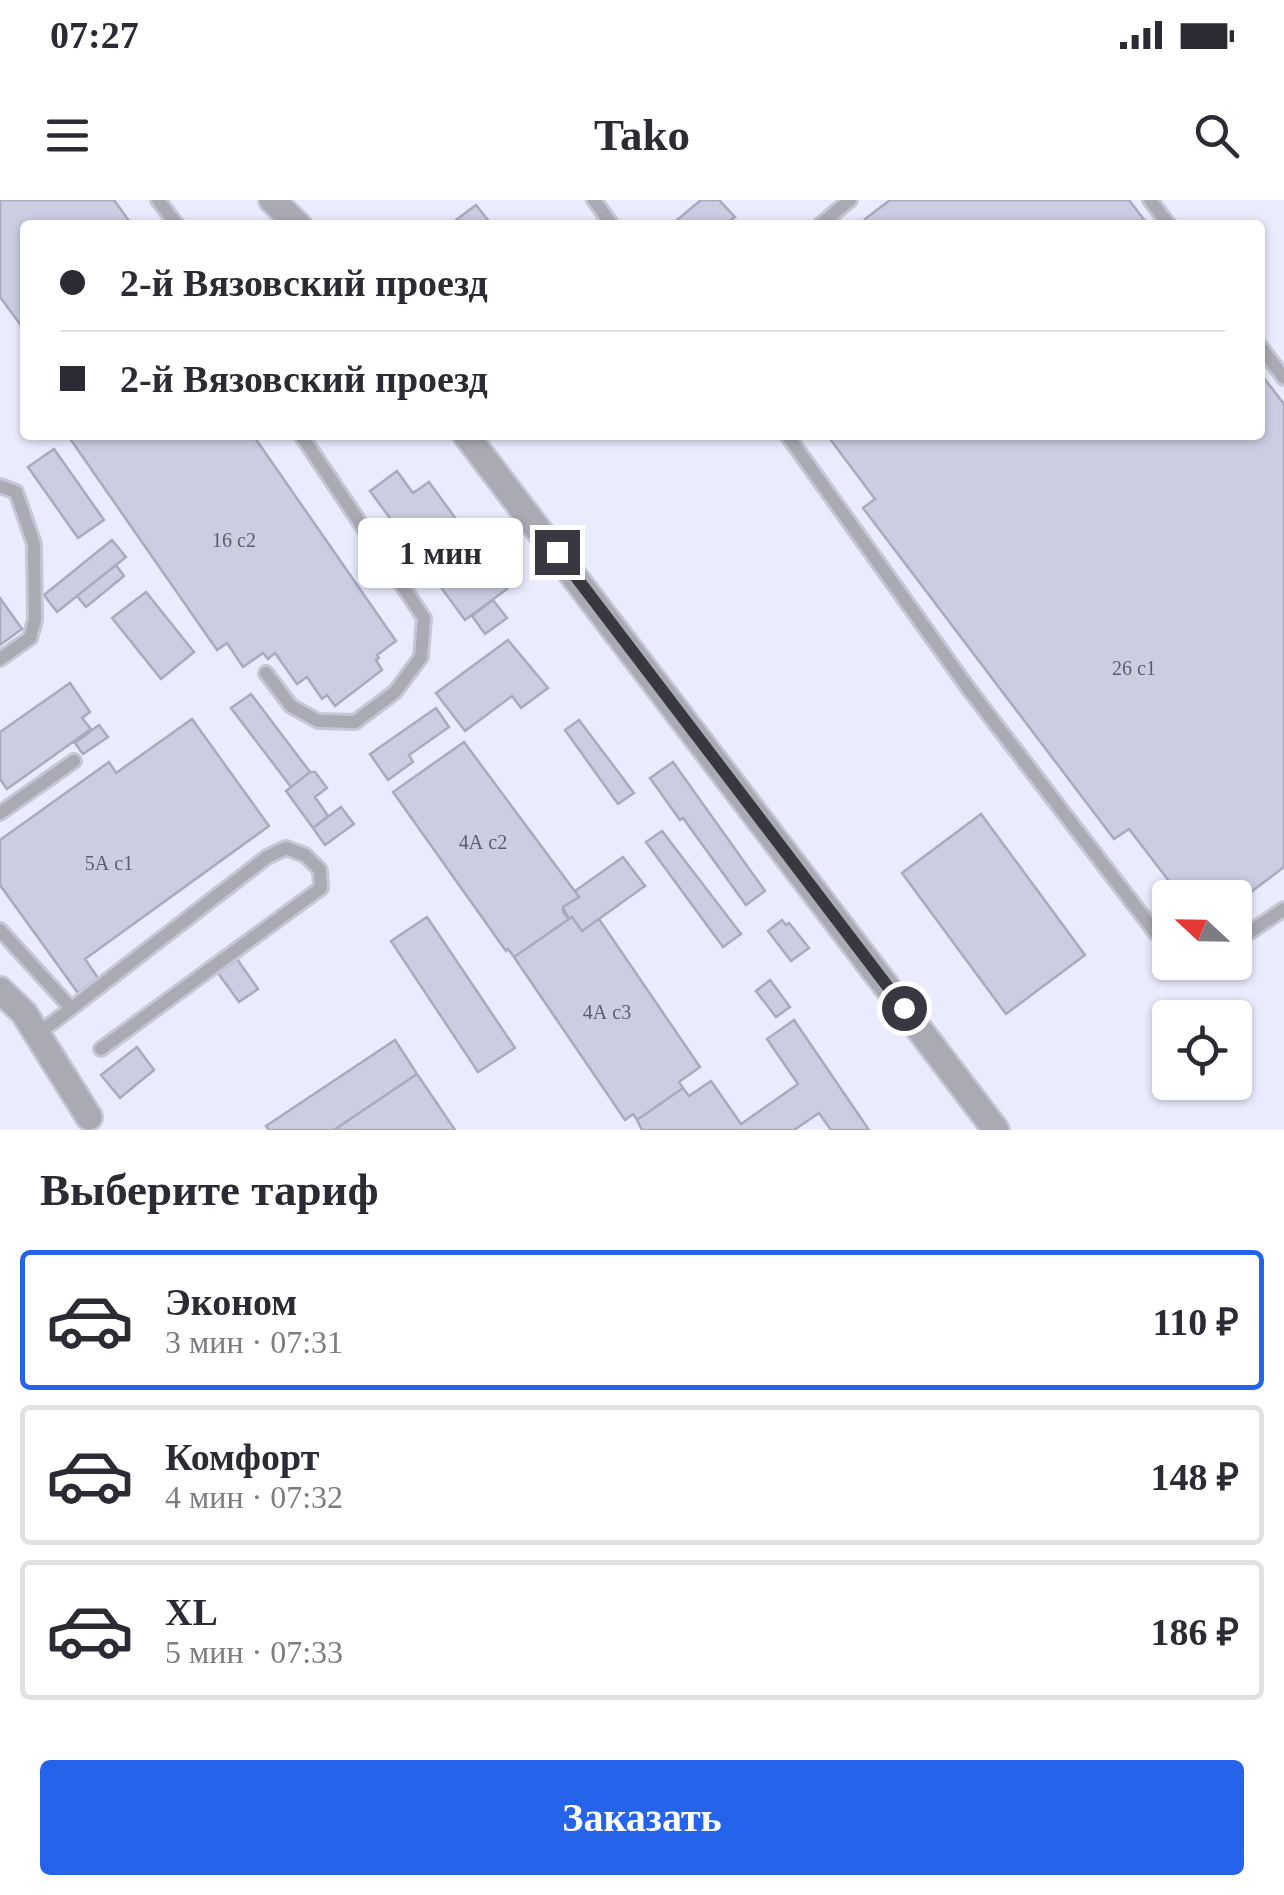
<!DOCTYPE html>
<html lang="ru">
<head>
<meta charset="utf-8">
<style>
  :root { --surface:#fff; --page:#f7f7f7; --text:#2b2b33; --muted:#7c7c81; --line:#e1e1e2; --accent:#2563eb }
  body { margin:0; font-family:Georgia,serif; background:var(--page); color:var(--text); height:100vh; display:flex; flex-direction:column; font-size:38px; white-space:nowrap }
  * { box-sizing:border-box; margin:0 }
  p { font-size:32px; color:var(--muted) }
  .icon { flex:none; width:55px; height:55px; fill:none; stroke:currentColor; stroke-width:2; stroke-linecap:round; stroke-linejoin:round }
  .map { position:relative; height:930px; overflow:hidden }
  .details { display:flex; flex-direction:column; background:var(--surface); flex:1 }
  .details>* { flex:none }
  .banner { position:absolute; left:20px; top:20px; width:1245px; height:220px; border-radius:10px; box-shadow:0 2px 8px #0004; display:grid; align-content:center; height:220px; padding:0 40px; background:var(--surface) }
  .needle { width:65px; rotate:292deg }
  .buttons { position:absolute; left:1152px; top:680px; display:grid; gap:20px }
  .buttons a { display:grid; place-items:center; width:100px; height:100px; border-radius:10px; background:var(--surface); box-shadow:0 2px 8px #0004; font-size:50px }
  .end { position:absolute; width:45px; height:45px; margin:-22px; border:12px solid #383840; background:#fff; box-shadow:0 0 0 5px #fff }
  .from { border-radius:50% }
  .bubble { position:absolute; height:70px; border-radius:10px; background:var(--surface); box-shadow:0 2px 8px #0004; font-size:32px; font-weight:700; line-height:70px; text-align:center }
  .banner b { display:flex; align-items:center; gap:35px; height:95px; font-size:38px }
  .banner b+b { border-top:2px solid var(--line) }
  .banner i { width:25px; height:25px; background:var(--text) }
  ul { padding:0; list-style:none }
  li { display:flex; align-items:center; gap:30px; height:140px; margin:0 20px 15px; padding:0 20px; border:5px solid var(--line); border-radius:10px }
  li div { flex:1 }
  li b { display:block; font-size:38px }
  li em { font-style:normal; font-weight:700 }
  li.current { border-color:var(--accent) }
  li>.icon { width:90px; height:90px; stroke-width:1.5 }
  h2 { padding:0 40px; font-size:45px; line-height:120px }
  .button { display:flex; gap:20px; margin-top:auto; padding:20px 40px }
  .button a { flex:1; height:115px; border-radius:10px; background:var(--accent); color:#fff; font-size:40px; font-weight:700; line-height:115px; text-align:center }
  .status { display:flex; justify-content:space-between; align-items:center; height:70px; padding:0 50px; background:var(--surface); direction:ltr }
  .status svg { height:28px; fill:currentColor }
  header { display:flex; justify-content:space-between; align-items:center; height:130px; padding:0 40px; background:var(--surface); font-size:45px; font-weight:700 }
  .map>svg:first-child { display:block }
  .building { fill:#cccde2; stroke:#aaaabe; stroke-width:2.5 }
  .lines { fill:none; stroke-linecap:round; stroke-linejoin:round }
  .service-casing { stroke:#c6c7d6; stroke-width:18 }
  .minor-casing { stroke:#c6c7d6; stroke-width:30 }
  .service { stroke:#a9aab3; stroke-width:12 }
  .minor { stroke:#a9aab3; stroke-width:25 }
  .route { stroke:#383840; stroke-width:12 }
  .labels { text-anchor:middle; stroke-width:9; stroke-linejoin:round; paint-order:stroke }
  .number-label { font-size:20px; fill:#5d5d68 }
</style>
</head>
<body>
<div class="status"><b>07:27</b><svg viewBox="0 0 49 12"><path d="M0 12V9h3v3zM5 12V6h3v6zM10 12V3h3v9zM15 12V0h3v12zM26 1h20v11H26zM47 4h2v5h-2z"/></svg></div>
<header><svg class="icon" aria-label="menu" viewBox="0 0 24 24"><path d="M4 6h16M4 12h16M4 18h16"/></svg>Tako<svg class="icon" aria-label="search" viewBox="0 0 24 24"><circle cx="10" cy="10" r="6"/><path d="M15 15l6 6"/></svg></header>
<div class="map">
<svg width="1284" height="930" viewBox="0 0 1284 930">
  <rect width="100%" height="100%" fill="#eaebfc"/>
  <path class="building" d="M0,0H114L132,25H25V131L0,97Z
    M701,0H719L735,17L724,25H671Z
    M890,0H1129L1148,25H870L865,19Z
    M476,5L492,25H460L456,20Z
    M1260,173L1284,204V667L1235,704V698H1182L1129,629L1114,639L863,308L875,299L827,235H1260Z
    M78,235H253L396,441L377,455L379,458L376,460L382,470L335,506L327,495L322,499L307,477L297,484L275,453L268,459L263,453L243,467L227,443L217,450L71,240Z
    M54,249L104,320L78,338L28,267Z
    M397,271L413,293L429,282L507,389L465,420L370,291Z
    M112,340L126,357L57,412L44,395Z
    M116,365L124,376L86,407L77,396Z
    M146,392L194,452L161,479L112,418Z
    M0,398L22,429L0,445Z
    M493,400L507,418L485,434L472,416Z
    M508,440L548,488L521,508L512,496L465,531L436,493Z
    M70,483L90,512L82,518L91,529L7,589L0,579V532Z
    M251,494L310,572L291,587L231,508Z
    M436,508L449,527L409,555L413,562L388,580L370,554Z
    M192,519L269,626L85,759L98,778L78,793L0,685V640L109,562L116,573Z
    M579,520L634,593L618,604L565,530Z
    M99,525L108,537L83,554L75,543Z
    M464,542L579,697L563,707L569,719L514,757L508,749L506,751L393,592Z
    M673,562L765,691L746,705L683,618L680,620L650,578Z
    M310,572H315L327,588L315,597L328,616L313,628L286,591Z
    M341,607L354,624L325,645L313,628Z
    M981,614L1085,755L1006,814L902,673Z
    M662,631L741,734L723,747L646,642Z
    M623,657L645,686L582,731L572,717L569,719L563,712V707L579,697L575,691Z
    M427,717L515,848L478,872L391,741Z
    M572,717L582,731L599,719L700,867L679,882L683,888L637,920L633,914L625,920L514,757Z
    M782,720L786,725L789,723L809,748L791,761L768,731Z
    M237,759L258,789L239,802L218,773Z
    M770,780L790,807L776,817L756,791Z
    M794,820L869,930H831L819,913L794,930H642L637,920L683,888L689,896L711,881L741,924L798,884L767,839Z
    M395,840L417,874L334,930H269L266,926Z
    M137,847L154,870L120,898L101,875Z
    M417,874L455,930H334Z"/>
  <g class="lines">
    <g class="service-casing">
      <path id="service" d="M158,0L177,25
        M594,0L612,25
        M1150,0L1169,25
        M820,25L850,0
        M1260,146L1284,178
        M787,235L968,488L1155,732L1170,745
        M0,286L16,292L34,344L35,420L30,438L0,459
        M266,473L291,506L318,521L355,522L395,492L421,457L424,418L301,235
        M0,613L74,561
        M0,730L71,808
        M1235,742L1284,709
        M38,834L267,657L286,648L305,655L320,670L321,688L101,849"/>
    </g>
    <g class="minor-casing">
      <path id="minor" d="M272,0L298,25
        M466,235L996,930
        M0,790L24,813L89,917"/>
    </g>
    <use href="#service" class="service"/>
    <use href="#minor" class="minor"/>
  </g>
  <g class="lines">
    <path class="route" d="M557,352L904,808"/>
  </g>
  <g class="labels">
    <g class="number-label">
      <text x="234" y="347">16 c2</text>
      <text x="1134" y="475">26 с1</text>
      <text x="483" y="649">4А с2</text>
      <text x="109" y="670">5А с1</text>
      <text x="607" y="819">4А с3</text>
    </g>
  </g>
</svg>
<div class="buttons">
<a><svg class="needle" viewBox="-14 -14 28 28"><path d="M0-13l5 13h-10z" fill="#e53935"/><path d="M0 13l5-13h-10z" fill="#7c7c81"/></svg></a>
<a><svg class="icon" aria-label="locate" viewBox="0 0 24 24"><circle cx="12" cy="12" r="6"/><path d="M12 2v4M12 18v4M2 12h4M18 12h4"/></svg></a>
</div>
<i class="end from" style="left:904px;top:808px"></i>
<i class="end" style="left:557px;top:352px"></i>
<div class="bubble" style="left:358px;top:318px;width:165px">1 мин</div>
<div class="banner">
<b><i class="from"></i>2-й Вязовский проезд</b>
<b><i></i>2-й Вязовский проезд</b>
</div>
</div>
<section class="details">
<h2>Выберите тариф</h2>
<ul>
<li class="current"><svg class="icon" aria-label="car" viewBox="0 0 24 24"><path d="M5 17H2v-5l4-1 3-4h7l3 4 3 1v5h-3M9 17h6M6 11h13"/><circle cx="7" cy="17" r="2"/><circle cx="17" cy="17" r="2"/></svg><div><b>Эконом</b><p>3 мин · 07:31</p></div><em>110 ₽</em></li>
<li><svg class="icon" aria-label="car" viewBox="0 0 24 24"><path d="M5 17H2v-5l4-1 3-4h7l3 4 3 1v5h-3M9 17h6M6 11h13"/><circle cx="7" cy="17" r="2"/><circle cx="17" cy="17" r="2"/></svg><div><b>Комфорт</b><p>4 мин · 07:32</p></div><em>148 ₽</em></li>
<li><svg class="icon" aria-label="car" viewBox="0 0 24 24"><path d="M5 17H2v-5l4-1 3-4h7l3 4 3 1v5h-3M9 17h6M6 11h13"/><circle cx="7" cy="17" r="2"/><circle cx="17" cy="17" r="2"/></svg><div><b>XL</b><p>5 мин · 07:33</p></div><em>186 ₽</em></li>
</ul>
<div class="button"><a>Заказать</a></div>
</section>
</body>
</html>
